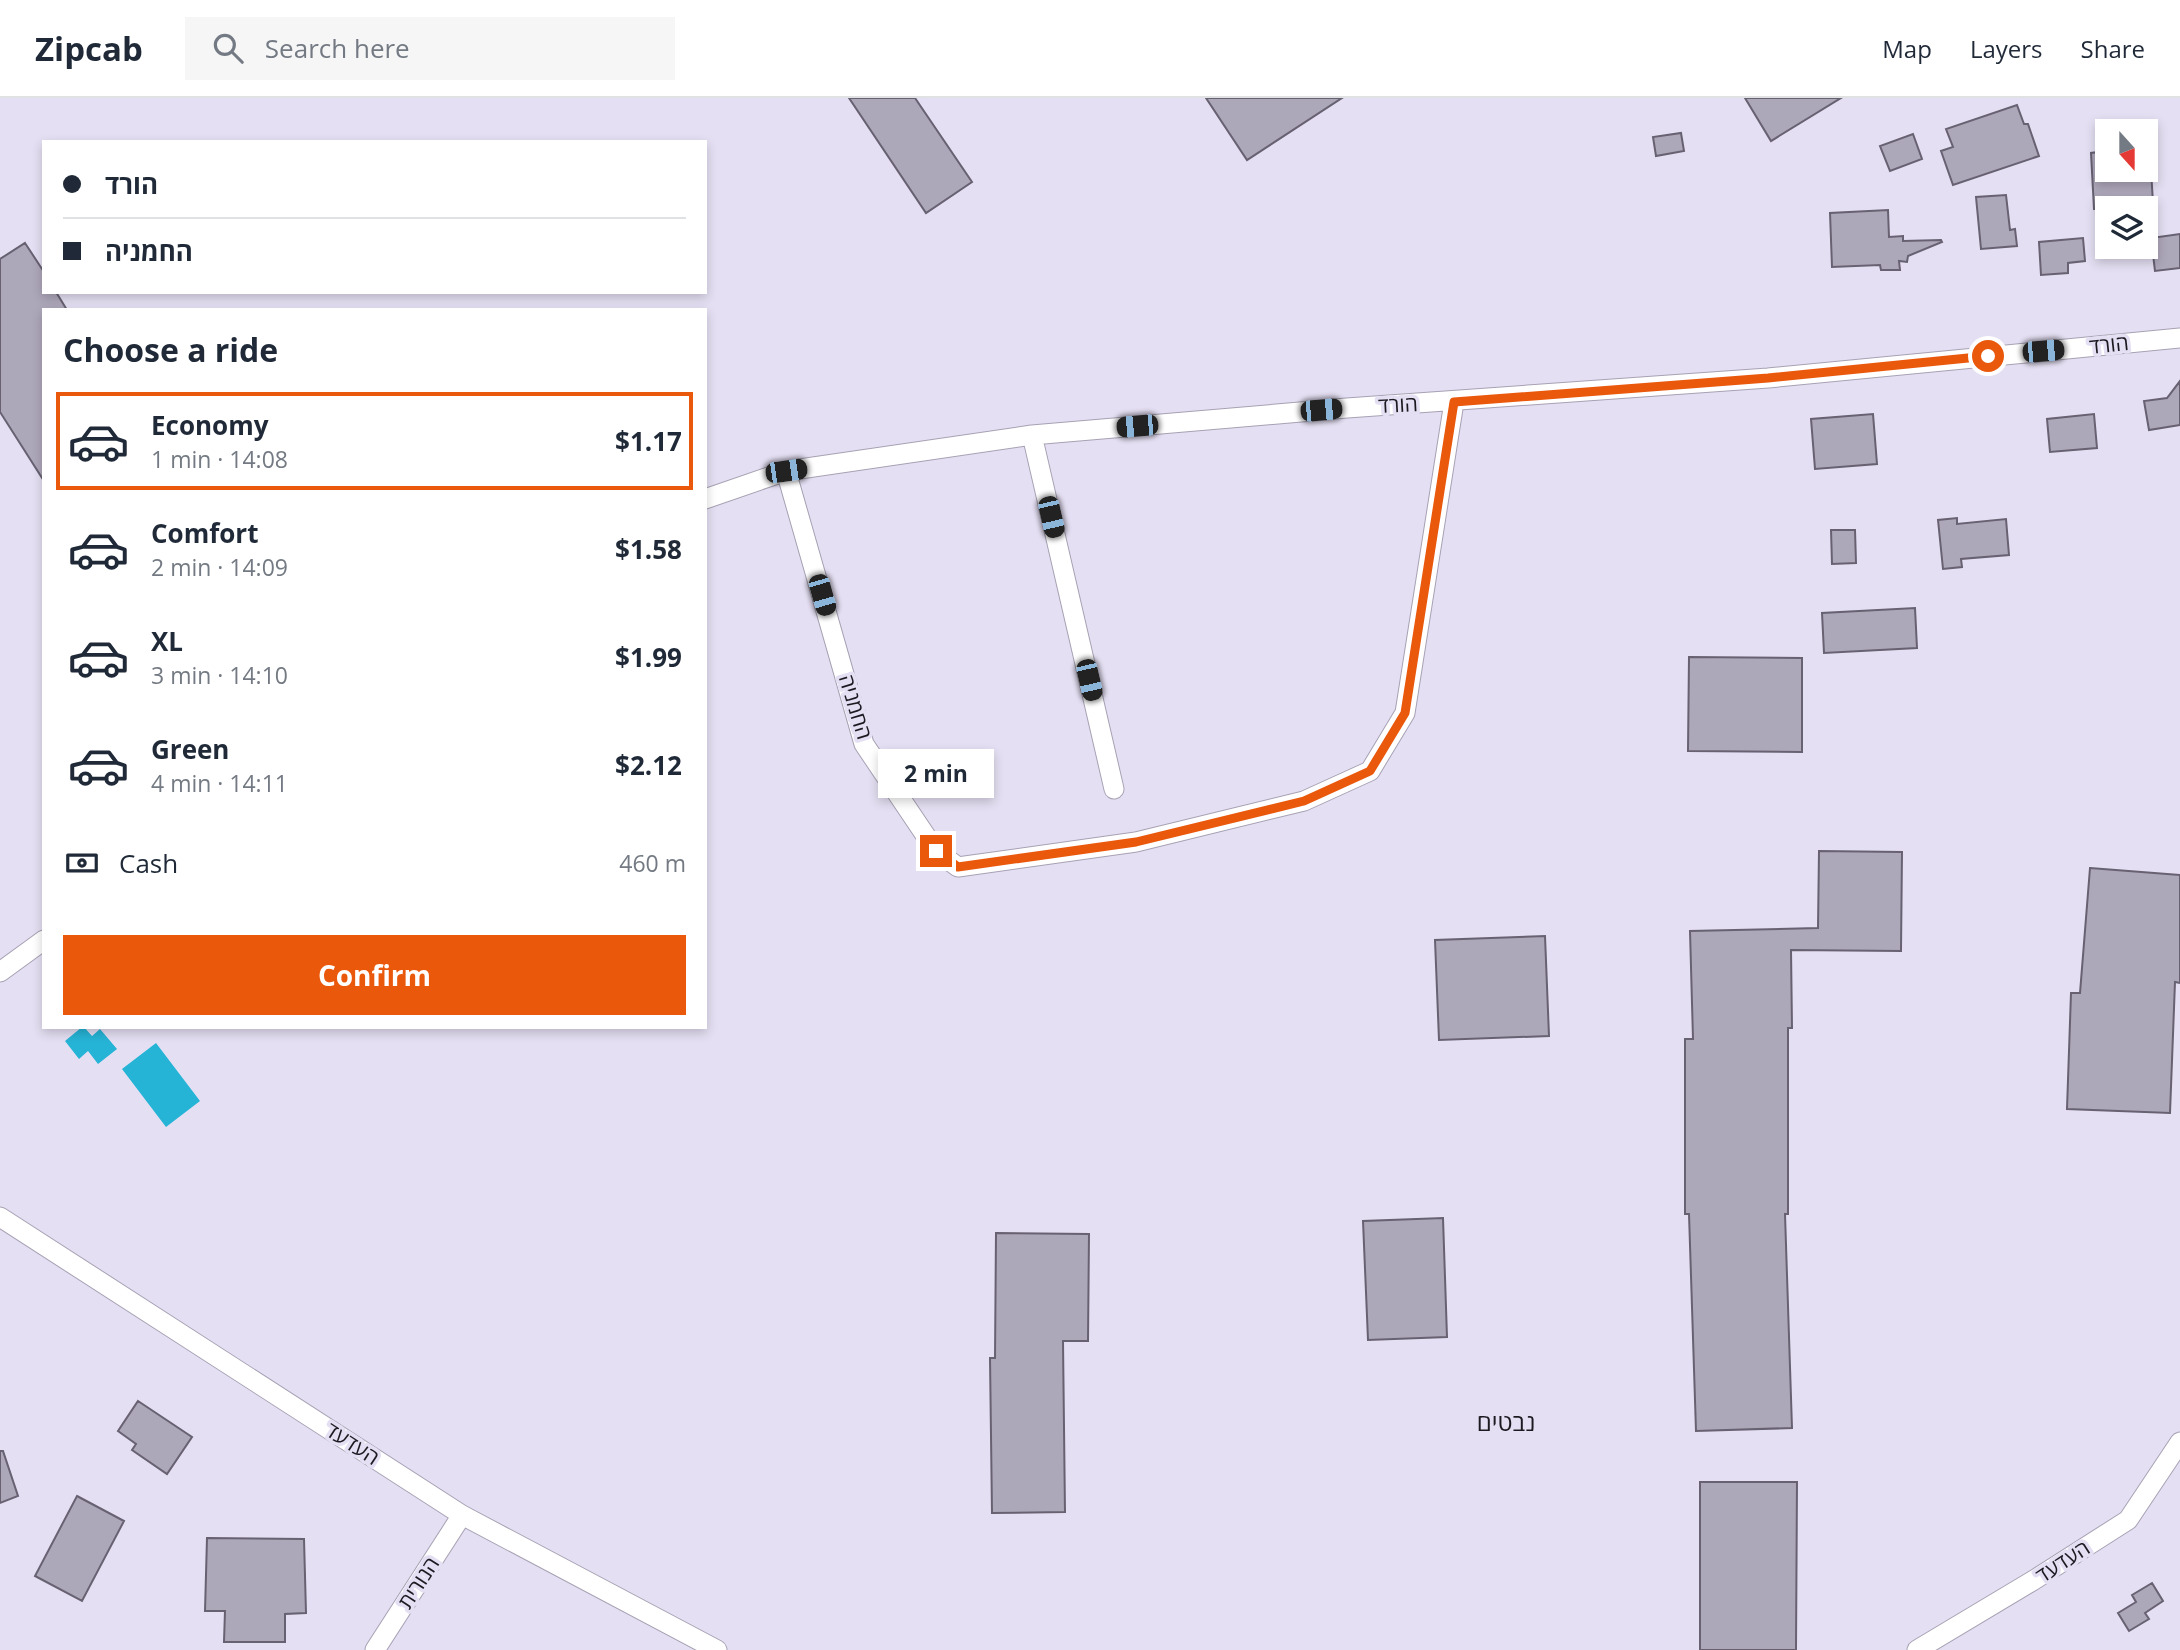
<!DOCTYPE html>
<html lang="en">
<head>
<meta charset="utf-8">
<style>
  :root { --surface:#fff; --page:#f6f6f7; --text:#1f2937; --muted:#747a83; --line:#e0e1e3; --accent:#ea580c }
  body { margin:0; font-family:"Open Sans","Noto Sans Hebrew",sans-serif; background:var(--page); color:var(--text); height:100vh; display:flex; flex-direction:column; font-size:26px; white-space:nowrap }
  * { box-sizing:border-box; margin:0 }
  p { font-size:23px; color:var(--muted) }
  .icon { flex:none; width:38px; height:38px; fill:none; stroke:currentColor; stroke-width:2; stroke-linecap:round; stroke-linejoin:round }
  .map { position:relative; flex:1; overflow:hidden }
  .side { position:absolute; left:42px; top:210px; width:665px; height:721px; display:flex; flex-direction:column; background:var(--surface); border-radius:0px; box-shadow:0 4px 10px #0003 }
  .side>* { flex:none }
  .hud { position:absolute; left:42px; top:42px; width:665px; height:154px; border-radius:0px; box-shadow:0 4px 10px #0003; display:grid; align-content:center; height:154px; padding:0 21px; background:var(--surface) }
  .needle { width:46px; rotate:159deg }
  .controls { position:absolute; left:2095px; top:21px; display:grid; gap:14px }
  .controls a { display:grid; place-items:center; width:63px; height:63px; border-radius:0px; background:var(--surface); box-shadow:0 4px 10px #0003; font-size:35px }
  .end { position:absolute; width:32px; height:32px; margin:-16px; border:9px solid #ea580c; background:#fff; box-shadow:0 0 0 4px #fff }
  .from { border-radius:50% }
  .bubble { position:absolute; height:49px; border-radius:0px; background:var(--surface); box-shadow:0 4px 10px #0003; font-size:23px; font-weight:700; line-height:49px; text-align:center }
  .car { position:absolute; width:21px; height:42px; margin:-21px -10px; border-radius:9px; box-shadow:0 0 5px 2px #0007; background:linear-gradient(#222 24%,#8ab4d8 0 40%,#222 0 76%,#8ab4d8 0 86%,#222 0) }
  .hud b { display:flex; align-items:center; gap:24px; height:66px; font-size:26px }
  .hud b+b { border-top:2px solid var(--line) }
  .hud i { width:18px; height:18px; background:var(--text) }
  ul { padding:0; list-style:none }
  li { display:flex; align-items:center; gap:21px; height:98px; margin:0 14px 10px; padding:0 7px; border:4px solid transparent; border-radius:0px }
  li div { flex:1 }
  li b { display:block; font-size:26px }
  li em { font-style:normal; font-weight:700 }
  li.current { border-color:var(--accent) }
  li>.icon { width:63px; height:63px; stroke-width:1.5 }
  h2 { padding:0 21px; font-size:32px; line-height:84px }
  .pay { display:flex; align-items:center; gap:18px; height:77px; padding:0 21px; font-size:26px }
  .pay p { margin-inline-start:auto }
  .action { display:flex; gap:14px; margin-top:auto; padding:14px 21px }
  .action a { flex:1; height:80px; border-radius:0px; background:var(--accent); color:#fff; font-size:28px; font-weight:700; line-height:80px; text-align:center }
  header { display:flex; align-items:center; gap:42px; box-sizing:border-box; height:98px; padding:0 35px; background:var(--surface); border-bottom:2px solid var(--line) }
  header strong { font-size:33px }
  nav { display:flex; gap:38px; margin-inline-start:auto; font-size:24px }
  .search { width:490px; height:63px; background:var(--page); display:flex; align-items:center; gap:18px; box-sizing:border-box; padding:0 24px; border-radius:0px; color:var(--muted); font-size:26px }
  .map>svg:first-child { display:block }
  .water { fill:#26b4d6 }
  .building { fill:#ada7ba; stroke:#676172; stroke-width:2 }
  .lines { fill:none; stroke-linecap:round; stroke-linejoin:round }
  .minor-casing { stroke:#a7a1b3; stroke-width:21 }
  .minor { stroke:#fff; stroke-width:19 }
  .route { stroke:#ea580c; stroke-width:9 }
  .labels { text-anchor:middle; stroke-width:7; stroke-linejoin:round; paint-order:stroke }
  .street-label { font-size:21px; fill:#1c1920; stroke:#e5dff3 }
  .quarter-label { font-size:24px; fill:#1c1920; stroke:#e5dff3 }
</style>
</head>
<body>
<header>
<strong>Zipcab</strong>
<div class="search"><svg class="icon" aria-label="search" viewBox="0 0 24 24"><circle cx="10" cy="10" r="6"/><path d="M15 15l6 6"/></svg>Search here</div>
<nav><a>Map</a><a>Layers</a><a>Share</a></nav>
</header>
<div class="map">
<svg width="2180" height="1552" viewBox="0 0 2180 1552">
  <rect width="100%" height="100%" fill="#e5dff3"/>
  <path class="water" d="M82,929H84L92,938L100,931L117,951L98,966L88,953L79,961L65,943Z
    M156,945L200,1003L166,1029L122,971Z"/>
  <path class="building" d="M849,0H915L972,84L926,115Z
    M1206,0H1342L1247,62Z
    M1745,0H1841L1771,43Z
    M2017,7L2024,26H2028L2039,58L1953,87L1941,53L1953,49L1946,31Z
    M1681,35L1684,53L1656,58L1653,39Z
    M1913,36L1922,61L1890,73L1880,48Z
    M2107,53V72H2151L2153,105H2145L2144,110L2094,111L2091,55Z
    M2006,97L2010,132L2015,131L2017,148L1981,151L1976,99Z
    M1888,112L1889,139L1903,138V143L1941,142L1942,144L1908,158L1907,164L1899,163L1900,172H1881L1880,167L1832,169L1830,115Z
    M2180,136V170L2155,173L2151,140Z
    M2083,140L2085,163L2068,165V175L2041,177L2039,144Z
    M25,145L44,174V194H56L67,212H44V383L0,314V161Z
    M2180,283V327L2149,332L2144,303L2167,300Z
    M1873,316L1877,366L1815,371L1811,321Z
    M2094,316L2097,350L2050,354L2047,321Z
    M1957,420V426L2006,421L2009,457L1961,461L1962,469L1943,471L1938,422Z
    M1831,432H1855L1856,465L1832,466Z
    M1915,510L1917,550L1824,555L1822,515Z
    M1689,559L1802,560V654L1688,653Z
    M1819,753L1902,754L1901,853L1791,852L1792,930H1788V1116H1785L1792,1330L1696,1333L1689,1116H1685V941H1693L1690,833L1818,830Z
    M2090,770L2180,777V885L2175,884L2170,1015L2067,1011L2071,895H2080Z
    M1545,838L1549,938L1439,942L1435,842Z
    M1443,1120L1447,1239L1368,1242L1363,1123Z
    M996,1135L1089,1136L1088,1243H1063L1065,1414L992,1415L990,1260H995Z
    M138,1303L192,1339L167,1376L132,1352L136,1346L118,1333Z
    M0,1353H3L18,1398L0,1405Z
    M1700,1384H1797L1796,1552H1700Z
    M77,1398L124,1423L82,1503L35,1478Z
    M207,1440L304,1441L306,1515L285,1516V1544H224L225,1513H205Z
    M2152,1485L2163,1503L2145,1515L2149,1521L2129,1533L2118,1515L2136,1504L2132,1497Z"/>
  <g class="lines">
    <g class="minor-casing">
      <path id="minor" d="M1032,337L1114,691
        M786,373L864,646L936,753L958,769L1136,744L1304,703L1370,673L1405,615L1454,304
        M705,401L786,373L1032,337L1347,310L1768,280L2180,240
        M0,874L44,842
        M0,1119L462,1417L717,1552
        M375,1552L462,1417
        M1917,1552L2034,1482L2128,1422L2180,1344"/>
    </g>
    <use href="#minor" class="minor"/>
  </g>
  <g class="lines">
    <path class="route" d="M936,753L958,769L1136,744L1304,703L1370,673L1405,615L1454,304L1768,280L1988,258"/>
  </g>
  <g class="labels">
    <g class="street-label">
      <text transform="translate(2109 247) rotate(-6)" y="7">הורד</text>
      <text transform="translate(1398 307) rotate(-3)" y="7">הורד</text>
      <text transform="translate(855 609) rotate(73)" y="7">החמניה</text>
      <text transform="translate(352 1346) rotate(33)" y="7">העדעד</text>
      <text transform="translate(2063 1464) rotate(-33)" y="7">העדעד</text>
      <text transform="translate(419 1485) rotate(-57)" y="7">הנורית</text>
    </g>
    <g class="quarter-label">
      <text x="1506" y="1333">נבטים</text>
    </g>
  </g>
</svg>
<div class="controls">
<a><svg class="needle" viewBox="-14 -14 28 28"><path d="M0-13l5 13h-10z" fill="#e53935"/><path d="M0 13l5-13h-10z" fill="#747a83"/></svg></a>
<a><svg class="icon" aria-label="layers" viewBox="0 0 24 24"><path d="M12 4l9 5-9 5-9-5zM3 14l9 5 9-5"/></svg></a>
</div>
<i class="end from" style="left:1988px;top:258px"></i>
<i class="end" style="left:936px;top:753px"></i>
<div class="bubble" style="left:878px;top:651px;width:116px">2 min</div>
<i class="car" style="left:2043px;top:253px;rotate:85deg"></i>
<i class="car" style="left:1321px;top:312px;rotate:85deg"></i>
<i class="car" style="left:1137px;top:328px;rotate:265deg"></i>
<i class="car" style="left:786px;top:373px;rotate:82deg"></i>
<i class="car" style="left:1051px;top:419px;rotate:167deg"></i>
<i class="car" style="left:822px;top:497px;rotate:164deg"></i>
<i class="car" style="left:1089px;top:582px;rotate:167deg"></i>
<div class="hud">
<b><i class="from"></i>הורד</b>
<b><i></i>החמניה</b>
</div>
<section class="side">
<h2>Choose a ride</h2>
<ul>
<li class="current"><svg class="icon" aria-label="car" viewBox="0 0 24 24"><path d="M5 17H2v-5l4-1 3-4h7l3 4 3 1v5h-3M9 17h6M6 11h13"/><circle cx="7" cy="17" r="2"/><circle cx="17" cy="17" r="2"/></svg><div><b>Economy</b><p>1 min · 14:08</p></div><em>$1.17</em></li>
<li><svg class="icon" aria-label="car" viewBox="0 0 24 24"><path d="M5 17H2v-5l4-1 3-4h7l3 4 3 1v5h-3M9 17h6M6 11h13"/><circle cx="7" cy="17" r="2"/><circle cx="17" cy="17" r="2"/></svg><div><b>Comfort</b><p>2 min · 14:09</p></div><em>$1.58</em></li>
<li><svg class="icon" aria-label="car" viewBox="0 0 24 24"><path d="M5 17H2v-5l4-1 3-4h7l3 4 3 1v5h-3M9 17h6M6 11h13"/><circle cx="7" cy="17" r="2"/><circle cx="17" cy="17" r="2"/></svg><div><b>XL</b><p>3 min · 14:10</p></div><em>$1.99</em></li>
<li><svg class="icon" aria-label="car" viewBox="0 0 24 24"><path d="M5 17H2v-5l4-1 3-4h7l3 4 3 1v5h-3M9 17h6M6 11h13"/><circle cx="7" cy="17" r="2"/><circle cx="17" cy="17" r="2"/></svg><div><b>Green</b><p>4 min · 14:11</p></div><em>$2.12</em></li>
</ul>
<div class="pay"><svg class="icon" aria-label="cash" viewBox="0 0 24 24"><path d="M3 7h18v10H3z"/><circle cx="12" cy="12" r="2"/></svg>Cash<p>460 m</p></div>
<div class="action"><a>Confirm</a></div>
</section>
</div>
</body>
</html>
